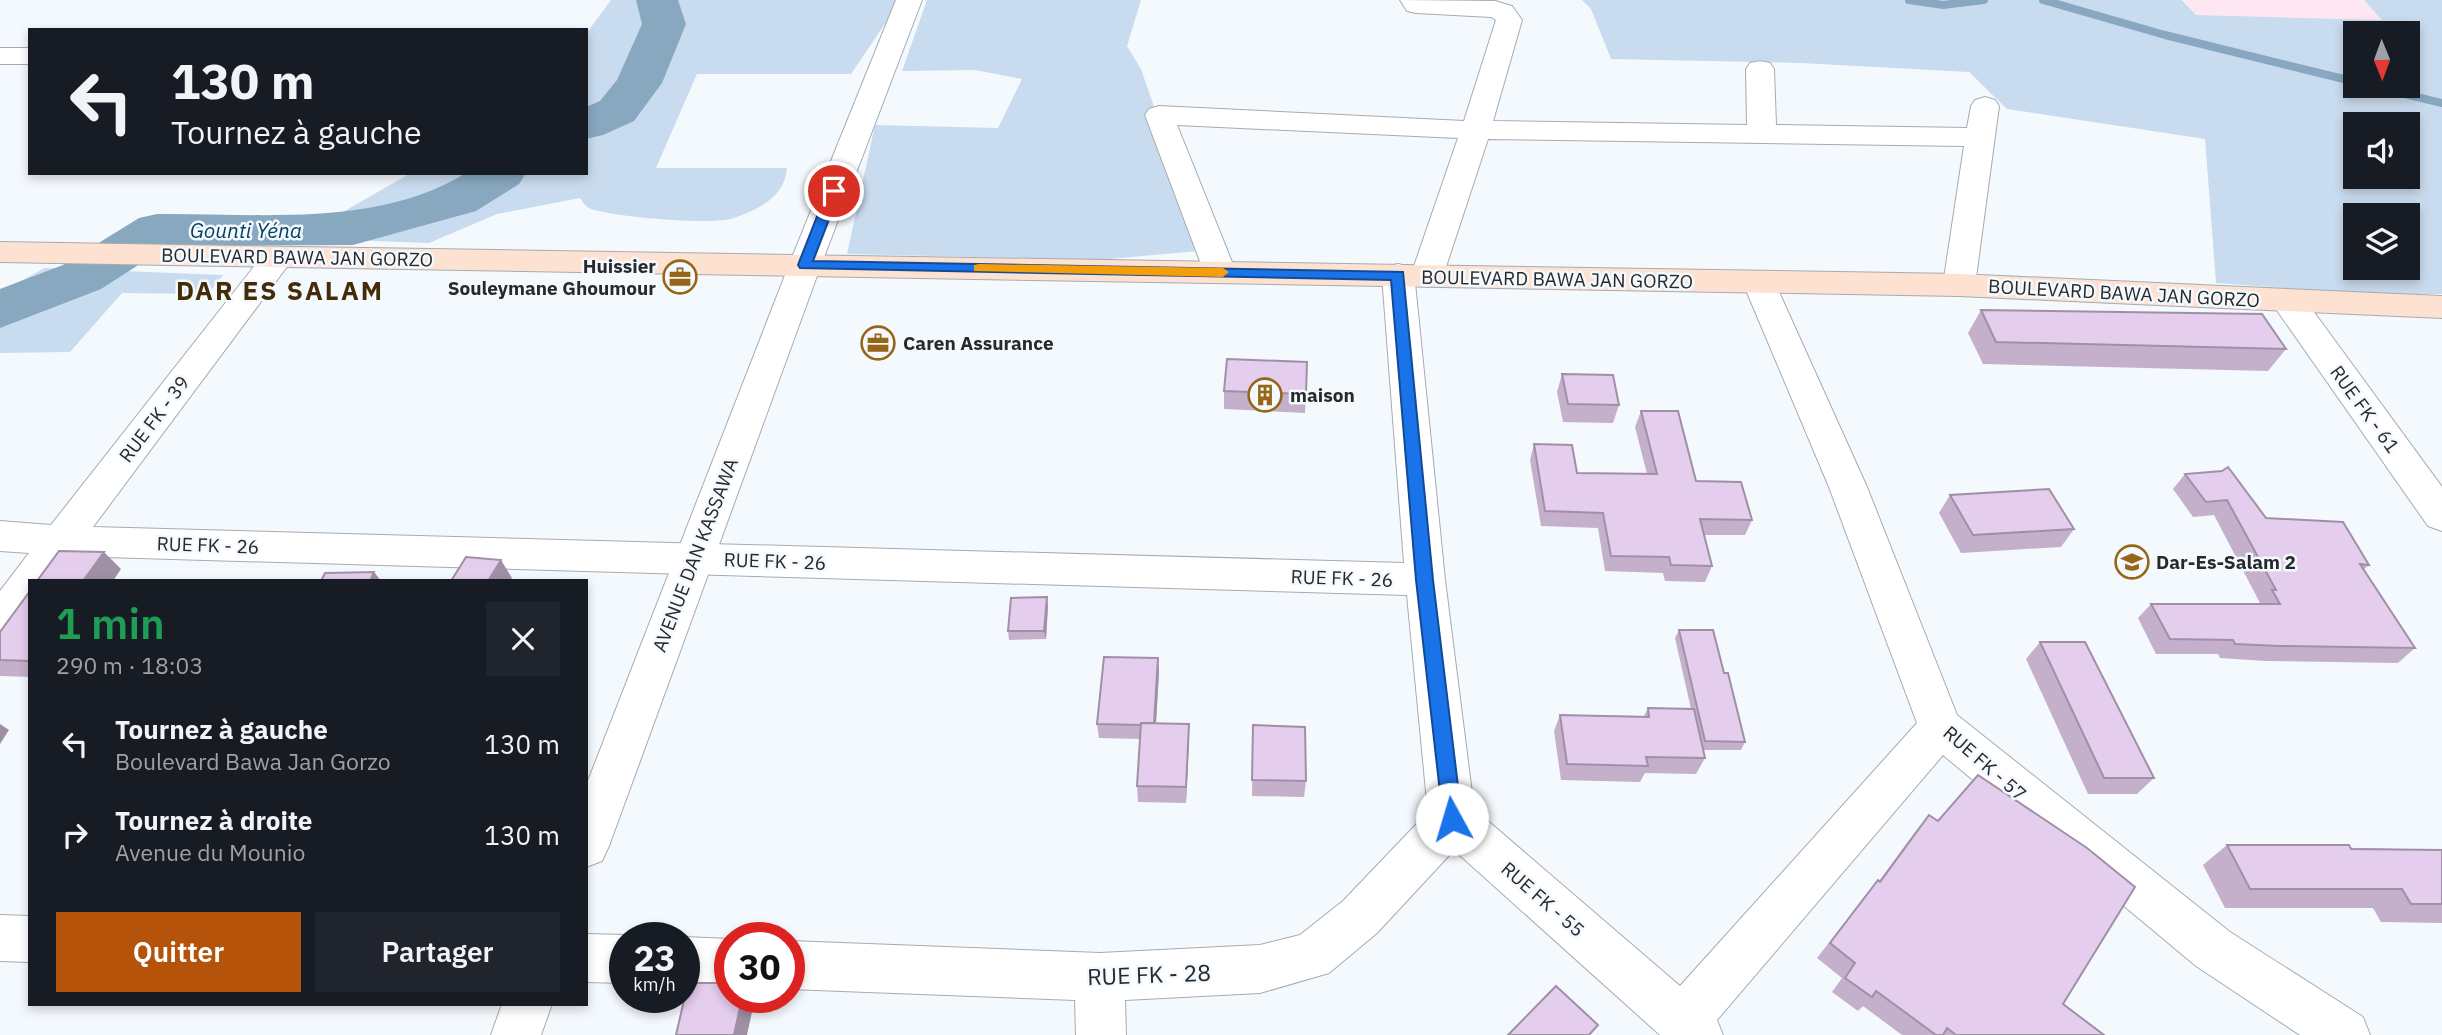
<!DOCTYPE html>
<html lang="fr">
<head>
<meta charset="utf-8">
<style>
  :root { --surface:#171b24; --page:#20242c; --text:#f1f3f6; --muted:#9ea1a6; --accent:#b45309 }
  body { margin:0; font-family:"IBM Plex Sans",sans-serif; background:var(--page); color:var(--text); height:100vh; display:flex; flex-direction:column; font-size:26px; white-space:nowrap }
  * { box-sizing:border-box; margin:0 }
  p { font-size:23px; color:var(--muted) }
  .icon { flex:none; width:38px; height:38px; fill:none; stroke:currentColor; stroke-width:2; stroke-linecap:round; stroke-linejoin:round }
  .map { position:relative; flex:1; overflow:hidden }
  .sheet { position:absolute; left:28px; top:579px; width:560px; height:427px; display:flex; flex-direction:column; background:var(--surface); border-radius:0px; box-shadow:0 4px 10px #0003 }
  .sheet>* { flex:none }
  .top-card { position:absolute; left:28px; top:28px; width:560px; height:147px; border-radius:0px; box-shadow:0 4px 10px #0003; background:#171b24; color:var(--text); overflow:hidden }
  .needle { width:46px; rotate:179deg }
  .buttons { position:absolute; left:2343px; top:21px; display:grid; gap:14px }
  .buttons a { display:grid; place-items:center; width:77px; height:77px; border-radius:0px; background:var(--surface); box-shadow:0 4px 10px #0003; font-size:35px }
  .speed { position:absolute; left:609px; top:922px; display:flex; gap:14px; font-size:35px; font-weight:700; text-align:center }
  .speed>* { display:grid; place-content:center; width:91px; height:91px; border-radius:50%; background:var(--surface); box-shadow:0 4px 10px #0003; line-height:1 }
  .speed small { font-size:18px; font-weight:400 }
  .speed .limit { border:10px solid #d22; background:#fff; color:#111 }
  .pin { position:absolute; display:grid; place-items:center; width:60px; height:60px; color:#fff; margin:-30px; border:4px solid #fff; border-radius:50%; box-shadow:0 2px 7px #0007 }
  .me { position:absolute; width:77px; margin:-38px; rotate:354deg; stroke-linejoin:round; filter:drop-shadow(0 0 5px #0008) }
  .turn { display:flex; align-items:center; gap:24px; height:147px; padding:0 28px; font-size:32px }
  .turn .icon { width:91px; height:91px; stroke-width:2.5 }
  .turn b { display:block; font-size:49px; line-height:60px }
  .round { display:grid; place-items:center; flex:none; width:74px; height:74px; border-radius:0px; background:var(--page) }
  .summary { display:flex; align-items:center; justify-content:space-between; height:119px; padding:0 28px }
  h1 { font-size:42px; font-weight:600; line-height:52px; color:#1e9e55 }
  .button { display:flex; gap:14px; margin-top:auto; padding:14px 28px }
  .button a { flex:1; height:80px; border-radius:0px; background:var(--accent); color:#fff; font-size:28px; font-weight:600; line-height:80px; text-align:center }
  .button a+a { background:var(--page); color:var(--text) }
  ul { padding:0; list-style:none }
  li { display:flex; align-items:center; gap:21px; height:91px; padding:0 28px }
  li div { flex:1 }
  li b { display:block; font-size:26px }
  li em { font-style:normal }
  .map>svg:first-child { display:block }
  .education { fill:#ffe7f2 }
  .green { fill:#c9dbee; fill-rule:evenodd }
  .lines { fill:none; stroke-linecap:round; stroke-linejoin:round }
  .stream { stroke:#88a8c0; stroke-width:8 }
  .river { fill:#88a8c0; fill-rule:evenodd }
  .minor-casing { stroke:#a7abb0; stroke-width:2 }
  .tertiary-casing { stroke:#a7abb0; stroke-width:2 }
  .secondary-casing { stroke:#a7abb0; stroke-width:2 }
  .minor { fill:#fff; fill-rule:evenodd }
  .tertiary { fill:#fff; fill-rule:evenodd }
  .secondary { fill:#fde2d2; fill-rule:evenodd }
  .wall { fill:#c5b0cc }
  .shaded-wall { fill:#a090a6 }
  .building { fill:#e5cded; stroke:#a090a6; stroke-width:2 }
  .route { fill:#1a73e8; stroke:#114b97; stroke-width:2 }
  .slow { fill:#f59e0b }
  .labels { text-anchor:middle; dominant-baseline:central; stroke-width:5; stroke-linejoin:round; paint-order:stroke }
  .street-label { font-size:19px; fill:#27292b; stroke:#f4f9fe }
  .poi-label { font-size:19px; font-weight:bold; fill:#27292b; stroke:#f4f9fe; text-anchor:start }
  .water-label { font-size:21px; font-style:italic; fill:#054262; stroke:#f4f9fe }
  .near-street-label { font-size:23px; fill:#27292b; stroke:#f4f9fe }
  .district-label { font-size:26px; font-weight:bold; letter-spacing:2px; fill:#442c08; stroke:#f4f9fe }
</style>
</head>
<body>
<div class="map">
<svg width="2442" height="1035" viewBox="0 0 2442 1035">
  <rect width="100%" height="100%" fill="#f4f9fe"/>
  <polygon class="education" points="2184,0 2364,0 2383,20 2196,15"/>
  <g class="green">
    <path d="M611,0H901L851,74H697L656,168H787C785,198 756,211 731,219C708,225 615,217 591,209C586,207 583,203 580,198L497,214L429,243L264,237L129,236L144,225L334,217L411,173H586V34Z"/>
    <polygon points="927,0 1141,0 1127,46 1141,69 1187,202 1198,251 1098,260 847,254 875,125 998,128 1022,79 975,70 902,71"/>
    <path d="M1582,0H2182L2196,15L2382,20L2364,0H2442V294H2368L2216,283L2205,139L2007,109L1969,72L1801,63L1611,59L1591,9ZM2356,33H2408V86H2356ZM2356,124H2408V177H2356ZM2356,215H2408V268H2356Z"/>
    <polygon points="45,268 223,275 208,294 122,293 70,352 0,353 0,292"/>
  </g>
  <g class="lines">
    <g class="stream">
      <polyline points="1909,0 1943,5 1984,0"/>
      <polyline points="2043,0 2165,35 2356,82"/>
      <polyline points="2372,86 2442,103"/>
    </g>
    <g class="river">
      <polygon points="636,0 678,0 686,24 662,83 634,121 603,135 586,139 586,107 600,101 617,80 642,24"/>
      <path d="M466,173H526L519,184L476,211L353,245L168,246L101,289L0,328V289L63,265L139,218L157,214C258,213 377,228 466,173Z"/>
    </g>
    <defs>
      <g id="minor">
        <path d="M1400,0L1495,1L1512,6L1522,20L1493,121L1747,125L1746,69L1750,63L1760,61L1770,63L1774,69L1776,125L1967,128L1971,106L1975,100L1985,97L1995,100L1999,106L1975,285L1971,293L1959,296L1947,293L1943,285L1964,146L1488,139L1443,276L1439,284L1427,287L1415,283L1445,580L1474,809L1680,986L1917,723L1829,487L1743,283L1747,275L1759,272L1771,275L1775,283L1867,487L1957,715L2230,932L2363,1017L2370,1035H2300L2196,966L1943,755L1717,1020L1723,1035H1660L1454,850L1377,933L1329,973L1260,993L1125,1000L1126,1035H1076L1075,1000L789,989V941L1100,953L1260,945L1300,935L1343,901L1428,812L1407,595L71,556L53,581H30C30,609 31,627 0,638V591L29,553L0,551V521L51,525L267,250L278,247L289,250L294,257L289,264L93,527L1404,563L1382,275L1386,267L1398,264L1410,267L1412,272L1458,138L1177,125L1236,272L1232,280L1220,283L1208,280L1204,272L1145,115L1149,109L1159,106L1464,121L1496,20L1491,17L1416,13L1407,11Z"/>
        <rect x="0" y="48" width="30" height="16"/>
        <polygon points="2288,290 2300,293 2442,487 2442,531 2428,526 2276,309 2271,301 2276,293"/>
        <polygon points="0,915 30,916 30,962 0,961"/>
        <polygon points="586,934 625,935 632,938 625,938 625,983 586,982"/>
        <polygon points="684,937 730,939 730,987 684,985 684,938 682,938"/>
      </g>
      <g id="tertiary">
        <polygon points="896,0 922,0 821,265 609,846 602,861 586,867 586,786 789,265"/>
        <polygon points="502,1004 552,1004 541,1035 491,1035"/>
      </g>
      <polygon id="secondary" points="0,242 1959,274 2442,296 2442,318 1959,296 0,262"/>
    </defs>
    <use href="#minor" class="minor-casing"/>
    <use href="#tertiary" class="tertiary-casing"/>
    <use href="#secondary" class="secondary-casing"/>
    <use href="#minor" class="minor"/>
    <use href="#tertiary" class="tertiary"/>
    <use href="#secondary" class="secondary"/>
  </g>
  <g class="wall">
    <polygon points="1981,310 2286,349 2268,371 1983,364 1968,333"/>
    <polygon points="1562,374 1619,405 1613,423 1563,422 1557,392"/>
    <polygon points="1224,391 1306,394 1305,413 1224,409"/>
    <polygon points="1641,411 1696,481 1752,520 1745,535 1704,535 1712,566 1705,582 1665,581 1663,573 1605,571 1598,528 1541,526 1530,460 1534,444 1577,473 1647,474 1635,427"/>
    <polygon points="2185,474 2266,518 2369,565 2363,570 2415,648 2398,663 2265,661 2220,658 2218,654 2156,654 2138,618 2151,604 2258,604 2260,603 2214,515 2193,517 2173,489"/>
    <polygon points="1950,495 2074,529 2061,547 1961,553 1939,513"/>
    <polygon points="30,591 30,677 0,676 0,632"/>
    <polygon points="1048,606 1046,639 1009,640 1008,631"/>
    <polygon points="1679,630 1724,673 1745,742 1741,750 1703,750 1705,758 1696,774 1645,773 1640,782 1561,780 1554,731 1560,715 1644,716 1648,708 1691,709 1675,638"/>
    <polygon points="2040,642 2154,778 2137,794 2088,794 2026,659"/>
    <polygon points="1158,658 1159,672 1156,723 1189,740 1186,803 1138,802 1137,786 1140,739 1099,738 1097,724"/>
    <polygon points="1253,725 1306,781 1304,797 1252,796"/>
    <polygon points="1929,815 2063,1004 2104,1035 1902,1035 1863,1006 1858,1011 1832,992 1842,978 1817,958 1865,896 1879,881 1915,832"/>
    <polygon points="2227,845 2442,850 2442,923 2381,922 2373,908 2225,908 2203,865"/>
  </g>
  <g class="shaded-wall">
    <polygon points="104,552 121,569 113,581 83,581"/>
    <polygon points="501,560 512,578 510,581 488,581"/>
    <polygon points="374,572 381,581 370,581"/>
    <polygon points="1047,597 1048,606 1046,639 1044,631"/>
    <polygon points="1158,658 1159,672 1155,739 1154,726"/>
    <polygon points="0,724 9,730 0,744"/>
    <polygon points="1189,724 1189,740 1186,803 1186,787"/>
    <polygon points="742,998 755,998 747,1035 734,1035"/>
  </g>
  <g class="building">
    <polygon points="1981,310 2262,314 2286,349 1996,342"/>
    <polygon points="1227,359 1307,362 1306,394 1224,391"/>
    <polygon points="1562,374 1613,375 1619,405 1568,404"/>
    <polygon points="1641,411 1678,411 1696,481 1741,482 1752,520 1700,519 1712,566 1671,565 1669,557 1611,556 1603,513 1545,511 1534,444 1572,445 1577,473 1657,474"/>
    <polygon points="2228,467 2266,518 2343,522 2369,565 2360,564 2415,648 2280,646 2235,644 2233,640 2170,639 2151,604 2280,604 2272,590 2276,590 2227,500 2206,502 2185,474 2222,471"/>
    <polygon points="2049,489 2074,529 1973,535 1950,495"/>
    <polygon points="59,551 104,552 83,581 37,581"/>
    <polygon points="466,557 501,560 488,581 451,581"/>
    <polygon points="374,572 370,581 321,581 325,573"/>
    <polygon points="30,591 30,661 0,660 0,632"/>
    <polygon points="1047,597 1044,631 1008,631 1011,598"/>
    <polygon points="1679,630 1713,630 1724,673 1728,673 1745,742 1705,741"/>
    <polygon points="2040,642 2085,642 2154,778 2104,778"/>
    <polygon points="1104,657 1158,658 1154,723 1141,723 1141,725 1097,724"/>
    <polygon points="1648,708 1694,709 1705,758 1646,757 1648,766 1567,764 1560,715 1649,717"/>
    <polygon points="1141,723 1189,724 1186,787 1137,786"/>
    <polygon points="1253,725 1305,727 1306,781 1252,780"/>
    <polygon points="1978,775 2087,848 2135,887 2063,1004 2104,1035 1956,1035 1947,1028 1943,1035 1936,1035 1876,991 1872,997 1845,978 1855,963 1830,943 1878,880 1880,882 1929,815 1938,821"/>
    <polygon points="2227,845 2349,845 2351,849 2442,850 2442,904 2411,904 2402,889 2250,889"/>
    <polygon points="688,983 730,983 730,998 742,998 734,1035 676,1035"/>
    <polygon points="1556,986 1598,1025 1589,1035 1508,1035"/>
  </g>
  <polygon class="route" points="834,187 840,191 813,261 1403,272 1433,580 1462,819 1459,825 1452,828 1445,825 1443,819 1416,580 1391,280 800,268 798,265 827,191"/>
  <polygon class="slow" points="979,264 1223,268 1229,272 1223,277 974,271 974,265"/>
  <defs>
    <symbol id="office-ring" viewBox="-11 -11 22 22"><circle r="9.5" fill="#f4f9fe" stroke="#966517" stroke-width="1.5"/><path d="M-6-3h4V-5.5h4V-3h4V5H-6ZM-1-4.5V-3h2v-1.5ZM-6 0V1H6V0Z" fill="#966517"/></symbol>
    <symbol id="building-ring" viewBox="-11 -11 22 22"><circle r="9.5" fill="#f4f9fe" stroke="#966517" stroke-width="1.5"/><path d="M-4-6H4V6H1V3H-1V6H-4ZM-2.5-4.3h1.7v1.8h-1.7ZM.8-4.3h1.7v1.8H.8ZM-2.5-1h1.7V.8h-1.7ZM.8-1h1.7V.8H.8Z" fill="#966517"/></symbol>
    <symbol id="school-ring" viewBox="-11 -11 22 22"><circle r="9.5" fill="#f4f9fe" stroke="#966517" stroke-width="1.5"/><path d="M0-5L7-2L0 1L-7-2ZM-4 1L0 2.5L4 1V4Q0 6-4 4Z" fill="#966517"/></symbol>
  </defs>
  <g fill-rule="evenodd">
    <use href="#office-ring" x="661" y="258" width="38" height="38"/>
    <use href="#office-ring" x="859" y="324" width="38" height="38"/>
    <use href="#building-ring" x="1246" y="376" width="38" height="38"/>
    <use href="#school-ring" x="2113" y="543" width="38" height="38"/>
  </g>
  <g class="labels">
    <g class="street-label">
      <text transform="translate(297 257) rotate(1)">BOULEVARD BAWA JAN GORZO</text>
      <text transform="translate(1557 279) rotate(1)">BOULEVARD BAWA JAN GORZO</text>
      <text transform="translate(2124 293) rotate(3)">BOULEVARD BAWA JAN GORZO</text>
      <text transform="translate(2365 409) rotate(54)">RUE FK - 61</text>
      <text transform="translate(154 419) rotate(-53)">RUE FK - 39</text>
      <text transform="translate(208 545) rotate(2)">RUE FK - 26</text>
      <text transform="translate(695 555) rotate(-69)">AVENUE DAN KASSAWA</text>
      <text transform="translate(775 561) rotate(2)">RUE FK - 26</text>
      <text transform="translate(1342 578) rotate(2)">RUE FK - 26</text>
      <text transform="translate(1985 763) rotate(41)">RUE FK - 57</text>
      <text transform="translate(1543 899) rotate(41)">RUE FK - 55</text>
    </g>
    <g class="poi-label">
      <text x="656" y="266" text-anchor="end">Huissier<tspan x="656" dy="22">Souleymane Ghoumour</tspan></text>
      <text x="903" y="343">Caren Assurance</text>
      <text x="1290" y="395">maison</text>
      <text x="2156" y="562">Dar-Es-Salam 2</text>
    </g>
    <g class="water-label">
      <text x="246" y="230">Gounti Yéna</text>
    </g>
    <g class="near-street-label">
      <text transform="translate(1149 974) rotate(-2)">RUE FK - 28</text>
    </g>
    <g class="district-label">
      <text x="280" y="290">DAR ES SALAM</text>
    </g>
  </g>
</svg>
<div class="buttons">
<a><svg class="needle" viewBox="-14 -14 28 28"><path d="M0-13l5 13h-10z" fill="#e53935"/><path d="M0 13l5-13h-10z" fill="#9ea1a6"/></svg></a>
<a><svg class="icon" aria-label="sound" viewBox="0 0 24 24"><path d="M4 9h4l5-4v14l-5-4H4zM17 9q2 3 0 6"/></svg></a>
<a><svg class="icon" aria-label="layers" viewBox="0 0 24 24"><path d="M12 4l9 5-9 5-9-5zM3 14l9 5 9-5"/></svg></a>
</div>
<div class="speed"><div>23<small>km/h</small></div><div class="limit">30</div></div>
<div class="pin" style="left:834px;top:191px;background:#d93025"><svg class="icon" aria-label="arrive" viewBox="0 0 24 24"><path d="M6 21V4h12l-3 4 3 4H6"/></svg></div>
<svg class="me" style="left:1452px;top:819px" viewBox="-20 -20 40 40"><circle r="19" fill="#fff"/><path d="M0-13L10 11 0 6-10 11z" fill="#1a73e8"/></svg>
<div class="top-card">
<div class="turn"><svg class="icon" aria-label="left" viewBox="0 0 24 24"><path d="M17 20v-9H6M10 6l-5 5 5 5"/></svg><div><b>130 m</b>Tournez à gauche</div></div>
</div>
<section class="sheet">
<div class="summary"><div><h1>1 min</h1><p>290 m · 18:03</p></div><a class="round"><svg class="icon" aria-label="close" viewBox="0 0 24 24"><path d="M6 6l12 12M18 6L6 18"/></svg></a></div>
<ul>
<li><svg class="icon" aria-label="left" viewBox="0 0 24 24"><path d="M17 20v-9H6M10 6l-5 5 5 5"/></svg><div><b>Tournez à gauche</b><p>Boulevard Bawa Jan Gorzo</p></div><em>130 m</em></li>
<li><svg class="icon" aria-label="right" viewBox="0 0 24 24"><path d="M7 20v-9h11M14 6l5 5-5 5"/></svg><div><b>Tournez à droite</b><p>Avenue du Mounio</p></div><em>130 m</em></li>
</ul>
<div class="button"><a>Quitter</a><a>Partager</a></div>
</section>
</div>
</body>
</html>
